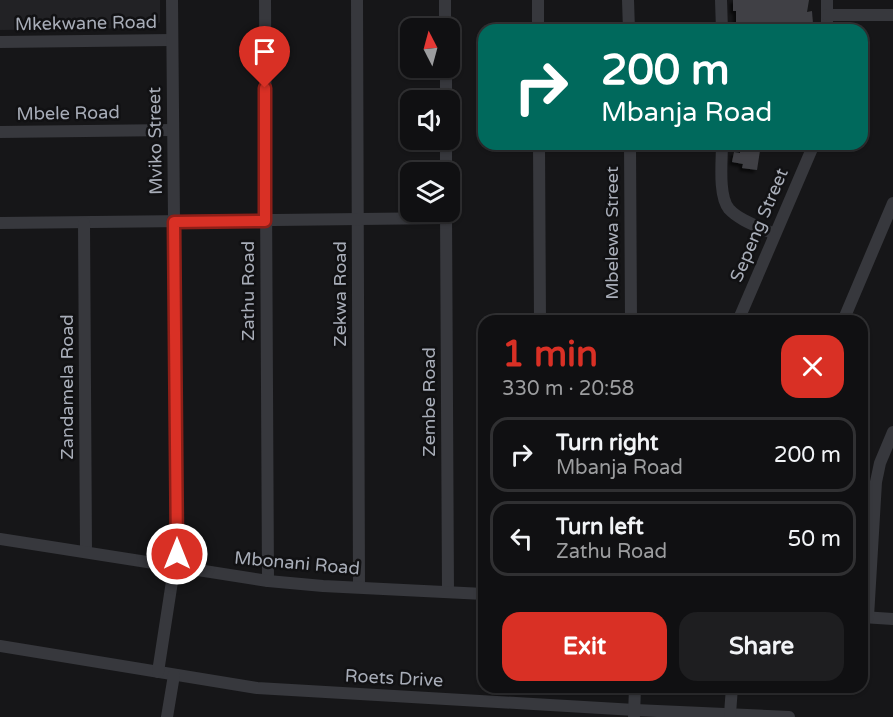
<!DOCTYPE html>
<html lang="en">
<head>
<meta charset="utf-8">
<style>
  :root { --surface:#101012; --page:#1e1e20; --text:#f1f3f6; --muted:#9c9d9f; --line:#303032; --accent:#d93025 }
  body { margin:0; font-family:"Varela Round",sans-serif; background:var(--page); color:var(--text); height:100vh; display:flex; flex-direction:column; font-size:22px; white-space:nowrap }
  * { box-sizing:border-box; margin:0 }
  p { font-size:20px; color:var(--muted) }
  .icon { flex:none; width:33px; height:33px; fill:none; stroke:currentColor; stroke-width:2; stroke-linecap:round; stroke-linejoin:round }
  .map { position:relative; flex:1; overflow:hidden }
  .drawer { position:absolute; left:478px; top:315px; width:390px; height:378px; display:flex; flex-direction:column; background:var(--surface); border-radius:18px; box-shadow:0 2px 4px #0004,0 0 0 2px var(--line) }
  .drawer>* { flex:none }
  .guide { position:absolute; left:478px; top:24px; width:390px; height:126px; border-radius:18px; box-shadow:0 2px 4px #0004,0 0 0 2px var(--line); background:#00695c; color:#fff; overflow:hidden }
  .needle { width:39px; rotate:354deg }
  .buttons { position:absolute; left:400px; top:18px; display:grid; gap:12px }
  .buttons a { display:grid; place-items:center; width:60px; height:60px; border-radius:12px; background:var(--surface); box-shadow:0 2px 4px #0004,0 0 0 2px var(--line); font-size:30px }
  .pin { position:absolute; display:grid; place-items:center; width:51px; height:51px; color:#fff; margin:-62px -26px; border-radius:50% 50% 50% 0; rotate:-45deg; box-shadow:0 0 6px #0007 }
  .pin .icon { rotate:45deg }
  .me { position:absolute; width:66px; margin:-33px; rotate:0deg; stroke-linejoin:round; filter:drop-shadow(0 0 4px #0008) }
  .turn { display:flex; align-items:center; gap:21px; height:126px; padding:0 24px; font-size:27px }
  .turn .icon { width:78px; height:78px; stroke-width:2.5 }
  .turn b { display:block; font-size:42px; line-height:51px }
  .round { display:grid; place-items:center; flex:none; width:63px; height:63px; border-radius:18px; background:var(--page) }
  .head { display:flex; align-items:center; justify-content:space-between; height:102px; padding:0 24px }
  h1 { font-size:36px; font-weight:700; line-height:45px; color:var(--accent) }
  .button { display:flex; gap:12px; margin-top:auto; padding:12px 24px }
  .button a { flex:1; height:69px; border-radius:18px; background:var(--accent); color:#fff; font-size:24px; font-weight:700; line-height:69px; text-align:center }
  .button a+a { background:var(--page); color:var(--text) }
  ul { padding:0; list-style:none }
  li { display:flex; align-items:center; gap:18px; height:75px; margin:0 12px 9px; padding:0 12px; border:3px solid var(--line); border-radius:18px }
  li div { flex:1 }
  li b { display:block; font-size:22px }
  li em { font-style:normal }
  .map>svg:first-child { display:block }
  .built { fill:#222225 }
  .building { fill:#404145; filter:url(#shadow) }
  .lines { fill:none; stroke-linecap:round; stroke-linejoin:round }
  .minor { stroke:#37383d; stroke-width:12 }
  .route-casing { stroke:#8d1f18; stroke-width:15 }
  .route { stroke:#d93025; stroke-width:10 }
  .labels { text-anchor:middle; dominant-baseline:central; stroke-width:5; stroke-linejoin:round; paint-order:stroke }
  .street-label { font-size:18px; fill:#a8adb8; stroke:#111113 }
</style>
</head>
<body>
<div class="map">
<svg width="893" height="717" viewBox="0 0 893 717">
  <defs>
    <filter id="shadow"><feDropShadow dx="-3" dy="3" stdDeviation="1.5" flood-color="#0009"/></filter>
  </defs>
  <rect width="100%" height="100%" fill="#161618"/>
  <polygon class="built" points="0,0 160,0 160,22 153,28 0,30"/>
  <g class="building">
    <polygon points="733,0 809,0 807,12 812,11 813,24 770,28 770,30 736,30 736,11 733,11"/>
    <polygon points="740,144 761,144 757,170 742,168 743,164 732,162 734,152 740,153"/>
  </g>
  <g class="lines">
    <g class="minor">
      <polyline points="265,0 268,581"/>
      <polyline points="357,0 359,587"/>
      <polyline points="445,0 445,28"/>
      <polyline points="538,0 538,30"/>
      <polyline points="628,0 629,30"/>
      <polyline points="721,0 722,30"/>
      <polyline points="827,0 827,30"/>
      <polyline points="827,15 893,15"/>
      <polyline points="0,42 172,40"/>
      <polyline points="446,68 446,100"/>
      <polyline points="0,132 173,130"/>
      <polyline points="446,140 446,172"/>
      <polyline points="539,144 540,321"/>
      <polyline points="630,144 631,321"/>
      <path d="M722,144C722,160 718,196 729,209C740,221 760,227 774,234"/>
      <polyline points="446,213 448,592"/>
      <polyline points="0,223 446,218"/>
      <polyline points="84,223 86,551"/>
      <polyline points="738,321 814,144"/>
      <polyline points="843,321 893,203"/>
      <polyline points="0,539 268,581 323,586 484,594"/>
      <polyline points="862,617 893,619"/>
      <polyline points="868,617 876,482 880,463 893,432"/>
      <polyline points="0,646 257,688 635,710 789,717"/>
      <polyline points="158,672 177,549 172,0"/>
      <polyline points="730,714 732,687"/>
      <polyline points="634,716 635,687"/>
      <polyline points="167,717 174,675"/>
    </g>
  </g>
  <g class="lines">
    <defs>
      <polyline id="route" points="177,554 174,222 265,221 265,88"/>
    </defs>
    <use href="#route" class="route-casing"/>
    <use href="#route" class="route"/>
  </g>
  <g class="labels">
    <g class="street-label">
      <text transform="translate(86 23) rotate(-1)">Mkekwane Road</text>
      <text transform="translate(68 113) rotate(-1)">Mbele Road</text>
      <text transform="translate(155 141) rotate(-91)">Mviko Street</text>
      <text transform="translate(759 225) rotate(-67)">Sepeng Street</text>
      <text transform="translate(612 233) rotate(-90)">Mbelewa Street</text>
      <text transform="translate(248 291) rotate(-90)">Zathu Road</text>
      <text transform="translate(340 294) rotate(-90)">Zekwa Road</text>
      <text transform="translate(67 387) rotate(-90)">Zandamela Road</text>
      <text transform="translate(429 402) rotate(-90)">Zembe Road</text>
      <text transform="translate(297 563) rotate(5)">Mbonani Road</text>
      <text transform="translate(394 678) rotate(3)">Roets Drive</text>
    </g>
  </g>
</svg>
<div class="buttons">
<a><svg class="needle" viewBox="-14 -14 28 28"><path d="M0-13l5 13h-10z" fill="#e53935"/><path d="M0 13l5-13h-10z" fill="#9c9d9f"/></svg></a>
<a><svg class="icon" aria-label="sound" viewBox="0 0 24 24"><path d="M4 9h4l5-4v14l-5-4H4zM17 9q2 3 0 6"/></svg></a>
<a><svg class="icon" aria-label="layers" viewBox="0 0 24 24"><path d="M12 4l9 5-9 5-9-5zM3 14l9 5 9-5"/></svg></a>
</div>
<div class="pin" style="left:265px;top:88px;background:#d93025"><svg class="icon" aria-label="arrive" viewBox="0 0 24 24"><path d="M6 21V4h12l-3 4 3 4H6"/></svg></div>
<svg class="me" style="left:177px;top:554px" viewBox="-20 -20 40 40"><circle r="17" fill="#d93025" stroke="#fff" stroke-width="3"/><path d="M0-11L8 9 0 5-8 9z" fill="#fff"/></svg>
<div class="guide">
<div class="turn"><svg class="icon" aria-label="right" viewBox="0 0 24 24"><path d="M7 20v-9h11M14 6l5 5-5 5"/></svg><div><b>200 m</b>Mbanja Road</div></div>
</div>
<section class="drawer">
<div class="head"><div><h1>1 min</h1><p>330 m · 20:58</p></div><a class="round" style="background:#d93025;color:#fff"><svg class="icon" aria-label="close" viewBox="0 0 24 24"><path d="M6 6l12 12M18 6L6 18"/></svg></a></div>
<ul>
<li><svg class="icon" aria-label="right" viewBox="0 0 24 24"><path d="M7 20v-9h11M14 6l5 5-5 5"/></svg><div><b>Turn right</b><p>Mbanja Road</p></div><em>200 m</em></li>
<li><svg class="icon" aria-label="left" viewBox="0 0 24 24"><path d="M17 20v-9H6M10 6l-5 5 5 5"/></svg><div><b>Turn left</b><p>Zathu Road</p></div><em>50 m</em></li>
</ul>
<div class="button"><a>Exit</a><a>Share</a></div>
</section>
</div>
</body>
</html>
